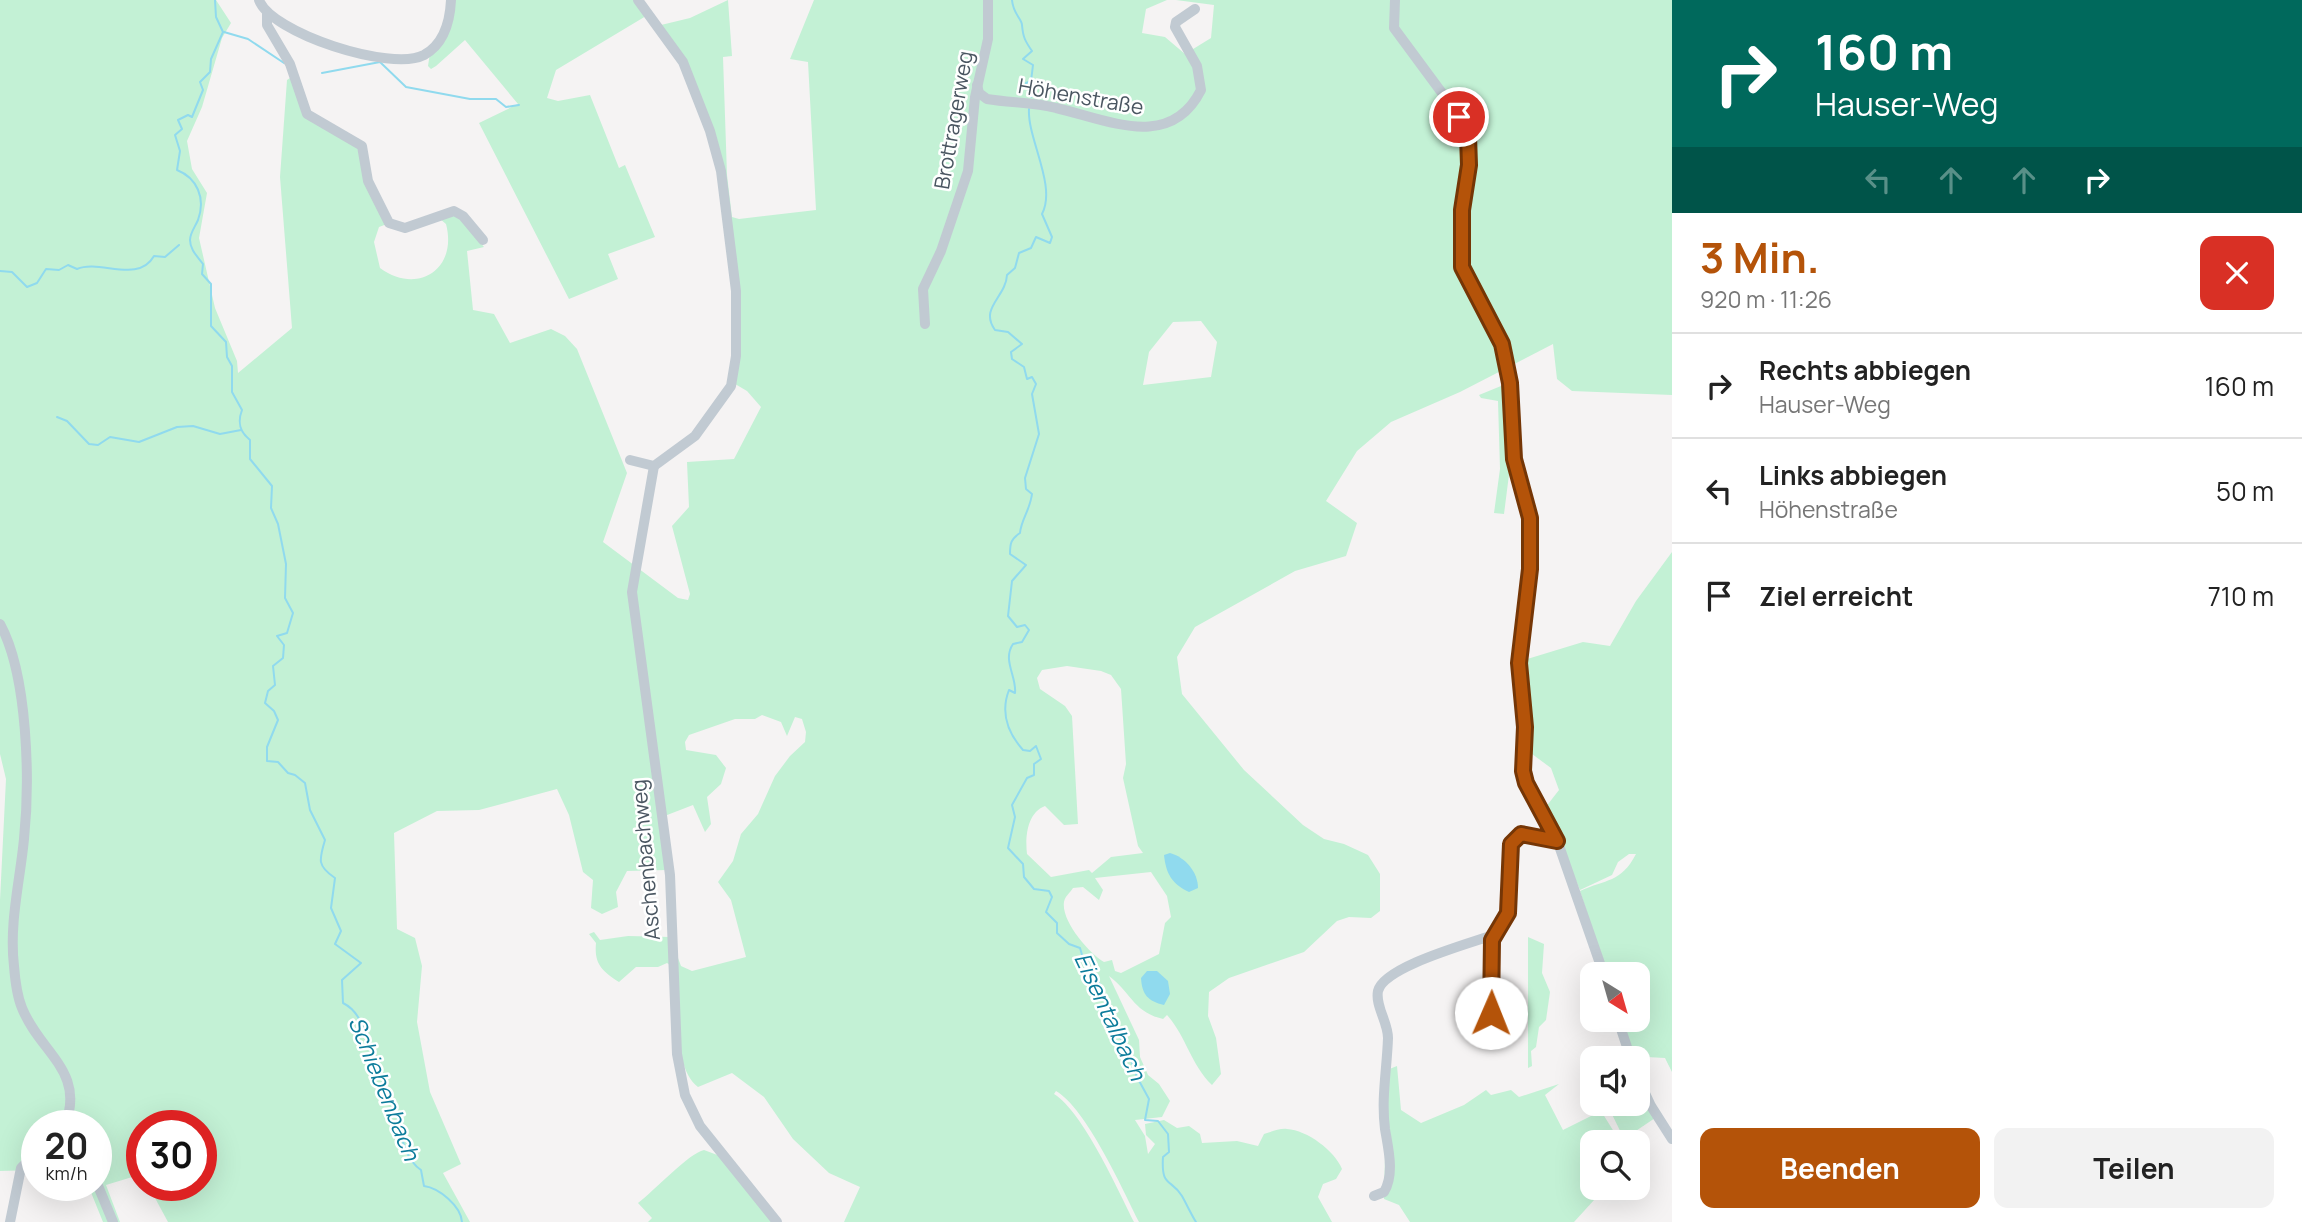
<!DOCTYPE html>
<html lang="de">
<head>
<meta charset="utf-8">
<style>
  :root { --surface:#fff; --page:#f2f2f2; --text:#222; --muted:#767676; --line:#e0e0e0; --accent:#b45309 }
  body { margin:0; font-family:Manrope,sans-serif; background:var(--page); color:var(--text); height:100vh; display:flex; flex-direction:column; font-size:26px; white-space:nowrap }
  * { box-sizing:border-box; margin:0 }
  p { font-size:23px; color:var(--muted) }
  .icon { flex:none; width:38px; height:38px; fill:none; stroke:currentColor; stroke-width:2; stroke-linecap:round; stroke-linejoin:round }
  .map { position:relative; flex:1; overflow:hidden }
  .drawer { display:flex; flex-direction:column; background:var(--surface); width:630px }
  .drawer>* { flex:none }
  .guide { background:#00695c; color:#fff; overflow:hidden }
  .needle { width:46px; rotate:143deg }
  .fabs { position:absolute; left:1580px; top:962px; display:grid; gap:14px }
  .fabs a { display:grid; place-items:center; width:70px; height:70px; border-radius:14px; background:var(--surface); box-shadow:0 7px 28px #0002; font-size:35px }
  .speed { position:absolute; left:21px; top:1110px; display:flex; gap:14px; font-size:35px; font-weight:700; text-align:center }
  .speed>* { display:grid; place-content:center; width:91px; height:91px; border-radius:50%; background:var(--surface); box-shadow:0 7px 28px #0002; line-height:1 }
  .speed small { font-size:18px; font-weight:400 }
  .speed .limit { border:10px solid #d22; background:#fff; color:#111 }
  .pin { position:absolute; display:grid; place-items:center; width:60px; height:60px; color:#fff; margin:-30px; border:4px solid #fff; border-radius:50%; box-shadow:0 2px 7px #0007 }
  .me { position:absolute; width:77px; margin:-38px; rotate:1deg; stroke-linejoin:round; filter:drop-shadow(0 0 5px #0008) }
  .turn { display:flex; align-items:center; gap:24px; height:147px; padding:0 28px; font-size:32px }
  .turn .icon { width:91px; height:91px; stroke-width:2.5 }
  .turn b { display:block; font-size:49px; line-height:60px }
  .lanes { display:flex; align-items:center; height:66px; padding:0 28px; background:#0003; justify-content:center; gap:35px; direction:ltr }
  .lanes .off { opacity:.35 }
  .round { display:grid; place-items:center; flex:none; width:74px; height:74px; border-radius:14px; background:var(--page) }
  .summary { display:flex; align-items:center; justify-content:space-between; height:119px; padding:0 28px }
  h1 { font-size:42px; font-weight:700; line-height:52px; color:var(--accent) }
  .cta { display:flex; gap:14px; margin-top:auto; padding:14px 28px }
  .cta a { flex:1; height:80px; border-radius:14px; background:var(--accent); color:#fff; font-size:28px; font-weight:700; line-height:80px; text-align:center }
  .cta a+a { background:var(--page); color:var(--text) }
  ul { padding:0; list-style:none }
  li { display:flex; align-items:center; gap:21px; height:105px; padding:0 28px; border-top:2px solid var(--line) }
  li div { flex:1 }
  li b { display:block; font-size:26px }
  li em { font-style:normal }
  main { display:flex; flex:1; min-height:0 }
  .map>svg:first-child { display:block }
  .green { fill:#c3f1d5; fill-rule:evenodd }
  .water { fill:#90daee }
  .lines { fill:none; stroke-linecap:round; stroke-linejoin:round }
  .stream { stroke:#90daee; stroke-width:2 }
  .minor { stroke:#c1cad2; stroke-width:10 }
  .route-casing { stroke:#753606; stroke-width:18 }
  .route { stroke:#b45309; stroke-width:12 }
  .labels { text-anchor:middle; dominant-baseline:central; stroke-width:5; stroke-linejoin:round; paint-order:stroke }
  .street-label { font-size:21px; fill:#4a5661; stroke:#fff }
  .water-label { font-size:23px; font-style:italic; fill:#0c7c9b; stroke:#fff }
</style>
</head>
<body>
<main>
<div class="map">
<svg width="1672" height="1222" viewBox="0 0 1672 1222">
  <rect width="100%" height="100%" fill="#f5f3f3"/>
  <g class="green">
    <path d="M0,0H216L231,23L222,38L202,107L187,141L192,169L207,193L199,238L215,308L237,361L238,373L292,328L280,177L287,80L293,76L302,106L362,148L387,224L379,227L374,242L380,268C417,295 458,270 446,224L439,218L456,214L484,247L467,251L473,310L494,314L510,343L551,329L565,336L577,349L627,473L603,542L678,598L688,600L690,594L672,526L689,507L687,462L734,459L761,407L747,391L730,381L734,310L718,166L694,90L661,25L690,18L728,0L732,56L723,57L727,175L732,217L739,219L816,210L808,62L790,59L814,0H1167L1146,9L1142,33L1165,37L1185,54L1211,38L1214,5L1176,0H1672V395L1572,391L1557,379L1553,344L1460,392L1391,422L1357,451L1326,501L1357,523L1346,556L1295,571L1195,627L1177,657L1182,694L1244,770L1303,825L1324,839L1344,844L1368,855L1380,874V911L1371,918L1349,917L1337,921L1304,952L1229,978L1209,992L1208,1016L1216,1038L1221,1074L1212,1085C1191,1065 1186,1036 1167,1015L1163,1019C1133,1012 1131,992 1109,976L1139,1040L1140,1057L1148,1075L1159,1084L1170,1101L1162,1117L1135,1120L1145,1136L1148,1154L1155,1144L1146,1135L1145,1124L1164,1120L1177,1128L1189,1126L1200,1134L1202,1143L1237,1141L1258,1146L1264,1134C1271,1132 1280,1128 1287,1129C1307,1130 1335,1151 1342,1169L1336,1179L1323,1184L1318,1197L1332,1222H1139C1123,1190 1086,1108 1056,1091L1054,1094C1083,1112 1118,1190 1134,1222H844L860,1187L829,1173L793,1139L764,1097L732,1073L698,1087C672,1068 678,999 676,969L667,963L658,967H636L619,982C602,971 594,964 596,943L589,934L594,932L600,940L628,936L670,937L681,966L692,971L746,957L731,900L718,882L733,861L741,834L758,814L775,776L790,756L805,742L806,732L802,719L795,717L787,736L781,722L762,715L755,719H735L689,735L685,742L686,750L716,755L726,768L721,784L707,797L711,824L705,832L693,805L662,817L667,870L627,871L616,892L618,907L602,914L591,908L593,880L583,872L569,815L557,789L479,810L437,811L394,833L397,929L415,938L422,966L417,1022L430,1092L461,1164L443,1173L470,1222H168L148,1185H201V1125H142V1174L106,1185L120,1222H103L88,1185H96V1125H37V1170L0,1171V900L6,779L0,754ZM1201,321L1217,342L1211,377L1143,385L1149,352L1173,322ZM1067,666L1101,671L1111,675L1121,689L1126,764L1123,778L1138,846L1143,853L1111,857L1092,873L1089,870L1051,877L1027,854C1025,837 1027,813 1045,806L1064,825L1078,824L1072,716L1065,706L1040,689L1037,678L1042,670ZM1151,872L1167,896L1171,917L1165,923L1159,954L1121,973L1115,971L1112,960L1104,962C1089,953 1061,921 1064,902C1065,896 1070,893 1073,888L1083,887L1099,900L1103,890L1095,878Z"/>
    <polygon points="453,0 635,0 646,16 556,70 547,98 558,101 590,95 619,168 625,165 655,237 608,254 618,279 569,299 479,123 518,104 465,40 436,66 431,69 428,66 430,53 435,48"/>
    <polygon points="1501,386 1506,387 1511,459 1504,514 1494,513 1500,469 1498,401 1481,398 1479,395"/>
    <path d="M1672,552V1072L1665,1058L1647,1057L1642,1053L1634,1056L1622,1020H1638V975H1607L1580,891C1606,879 1621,883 1636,854H1629L1618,862L1612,875L1580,890L1545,808L1559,790L1551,768L1528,751L1524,660L1583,642L1610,646L1636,601Z"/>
    <polygon points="1528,937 1544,944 1542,973 1550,992 1546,1020 1539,1027 1536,1047 1531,1051 1532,1066 1528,1068"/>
    <polygon points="1397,1066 1401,1110 1421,1123 1464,1105 1486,1090 1491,1095 1511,1090 1519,1097 1559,1084 1545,1095 1563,1130 1601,1111 1621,1143 1592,1143 1592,1188 1605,1188 1574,1222 1410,1222 1399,1205 1384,1199 1387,1070"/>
    <polygon points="1638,1085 1655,1118 1624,1139 1607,1104 1638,1104"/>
    <path d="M704,1150L720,1156L773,1222H648L652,1218L638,1203C654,1191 689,1153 704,1150Z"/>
  </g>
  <g class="water">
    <path d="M1170,853C1185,857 1198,872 1198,888L1189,892C1172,884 1166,874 1164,855Z"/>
    <path d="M1147,971H1157L1168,981L1170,994L1164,1005C1148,1001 1142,995 1141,978Z"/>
  </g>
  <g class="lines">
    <g class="stream">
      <path d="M215,0L216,17L223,32L211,59L210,72L200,82L203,90L192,117L188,115L178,120L182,129L175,135L180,151L177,170C197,178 206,198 198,220C195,227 190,233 190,240C190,250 198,257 203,264L202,274L211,284V326L226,342L227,357L232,366V392L242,410C237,423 240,432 250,440V459L272,486L271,508L278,524L286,564L285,598L293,613L287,633L277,636L284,645L283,658L273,666L275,685L268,691L265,703L274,711L278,720L267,747V761L278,762L288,773L295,775L305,783L310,810L325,840C319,860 317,866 335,878L331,908L341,931L335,944L361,963L342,980L343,1003C365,1014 363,1039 376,1056L373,1064L383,1080L382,1086C406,1109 393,1150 421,1170L424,1186C439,1188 461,1206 462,1222"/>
      <path d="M1012,0C1013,14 1022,19 1022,25C1023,37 1025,41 1032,51L1023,59L1033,65L1031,81L1026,83L1031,97"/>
      <polyline points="224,32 248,39 284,63"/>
      <polyline points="322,73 380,62 406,87 470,99 496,99 506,107 519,105"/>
      <path d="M1029,109C1027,138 1057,186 1042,214L1052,237L1050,243L1036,237L1031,248L1019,253L1015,268L1007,275C1006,297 979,308 995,330L1008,332L1022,344L1011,352L1012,359L1024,367L1027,379L1032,377L1036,384L1032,394L1039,434L1025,478L1026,489L1032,494C1030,510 1021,520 1020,533C1011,539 1010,543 1010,554L1026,565L1012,581L1008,616L1017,627L1025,625L1029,630L1022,642L1013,644C1002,660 1017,677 1015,693L1009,690C1000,713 1008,733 1023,750L1030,751L1036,746L1041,759L1034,764V775L1027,778L1012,805L1015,817L1008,848L1023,864L1024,877L1034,889L1049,891L1052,897L1046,912L1057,923V933L1069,944L1080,948L1086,968L1103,988L1105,1005L1115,1017L1113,1030L1125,1043L1137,1077L1149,1099L1145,1120L1158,1121L1168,1134L1169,1152L1163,1157C1161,1188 1171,1178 1182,1196C1187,1205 1191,1214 1196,1222"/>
      <path d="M0,271L12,272L27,287L37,283L46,269L59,270L68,265L77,269C100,259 138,284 154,256L165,257L179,245"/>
      <polyline points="57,417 67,421 89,444 98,445 110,437 139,442 177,427 193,426 220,434 241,430"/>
    </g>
    <g class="minor">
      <path d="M259,0C271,33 391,72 424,55C444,44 450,21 451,0"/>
      <polyline points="1395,0 1394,28 1459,116 1468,136 1469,165 1460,249 1462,267 1502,344 1510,383 1514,459 1531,527 1530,569 1520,646 1525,728 1524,777 1556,837 1604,975"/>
      <polyline points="267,13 267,25 290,64 307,114 362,146 368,181 389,223 405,228 454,211 463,216 483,240"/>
      <path d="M977,85L979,93L987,99C1010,103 1034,102 1056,108C1106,119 1170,152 1201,90L1197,66L1175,27L1176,22L1195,9"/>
      <polyline points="925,324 923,289 941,251 968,171 975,97 988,39 988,0"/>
      <polyline points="630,460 654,466 695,436 731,386 736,356 736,291 721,171 710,131 683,62 638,0"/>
      <polyline points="654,466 632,592 670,875 677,1054 685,1095 700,1126 777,1222"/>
      <path d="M0,624C28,675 30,781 24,839C20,881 9,923 14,966C15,979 17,996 22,1008C40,1053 86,1071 65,1125"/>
      <polyline points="1618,1020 1631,1059"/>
      <path d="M1490,1037L1492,940L1508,913L1511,844C1523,824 1540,840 1557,841"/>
      <polyline points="1638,1078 1651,1106 1672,1139"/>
      <polyline points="96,1181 113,1222"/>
      <path d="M1374,1196L1384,1192C1395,1174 1388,1148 1385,1129C1381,1098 1387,1069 1388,1038C1388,1022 1375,1006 1378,991C1384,966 1472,943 1496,934"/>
      <polyline points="10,1222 21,1168 37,1152"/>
    </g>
  </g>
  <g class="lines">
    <defs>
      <polyline id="route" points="1459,117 1468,136 1469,165 1462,210 1462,267 1502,344 1510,383 1514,459 1530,518 1530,569 1519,663 1525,727 1523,771 1526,783 1557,841 1521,834 1511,844 1508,913 1492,940 1491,1013"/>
    </defs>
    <use href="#route" class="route-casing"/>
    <use href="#route" class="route"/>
  </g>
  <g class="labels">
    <g class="street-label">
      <text transform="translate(1081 96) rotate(10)">Höhenstraße</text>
      <text transform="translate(953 120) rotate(-80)">Brottragerweg</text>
      <text transform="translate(645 860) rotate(-95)">Aschenbachweg</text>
    </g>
    <g class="water-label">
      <text transform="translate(1111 1016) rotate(65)">Eisentalbach</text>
      <text transform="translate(385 1088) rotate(68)">Schiebenbach</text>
    </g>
  </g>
</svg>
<div class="fabs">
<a><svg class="needle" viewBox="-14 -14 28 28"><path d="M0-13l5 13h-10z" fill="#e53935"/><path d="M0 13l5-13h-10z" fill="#767676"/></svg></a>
<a><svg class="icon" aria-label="sound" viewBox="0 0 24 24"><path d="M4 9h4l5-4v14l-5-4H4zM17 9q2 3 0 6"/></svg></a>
<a><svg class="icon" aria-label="search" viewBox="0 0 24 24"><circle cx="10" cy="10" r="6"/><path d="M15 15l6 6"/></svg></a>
</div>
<div class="speed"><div>20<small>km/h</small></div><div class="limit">30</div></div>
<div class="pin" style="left:1459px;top:117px;background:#d93025"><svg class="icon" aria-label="arrive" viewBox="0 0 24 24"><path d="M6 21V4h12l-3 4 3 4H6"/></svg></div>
<svg class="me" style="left:1491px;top:1013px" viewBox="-20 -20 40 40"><circle r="19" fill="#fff"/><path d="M0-13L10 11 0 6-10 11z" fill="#b45309"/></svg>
</div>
<section class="drawer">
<div class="guide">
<div class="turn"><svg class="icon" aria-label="right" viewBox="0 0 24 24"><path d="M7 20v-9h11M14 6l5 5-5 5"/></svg><div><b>160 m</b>Hauser-Weg</div></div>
<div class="lanes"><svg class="icon off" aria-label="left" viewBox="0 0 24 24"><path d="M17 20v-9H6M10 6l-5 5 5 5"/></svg><svg class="icon off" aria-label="ahead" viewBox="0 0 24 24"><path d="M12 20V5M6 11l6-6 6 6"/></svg><svg class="icon off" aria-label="ahead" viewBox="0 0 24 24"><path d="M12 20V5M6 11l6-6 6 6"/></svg><svg class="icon" aria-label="right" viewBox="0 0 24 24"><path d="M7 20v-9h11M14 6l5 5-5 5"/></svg></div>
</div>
<div class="summary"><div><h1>3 Min.</h1><p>920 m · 11:26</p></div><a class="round" style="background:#d93025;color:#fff"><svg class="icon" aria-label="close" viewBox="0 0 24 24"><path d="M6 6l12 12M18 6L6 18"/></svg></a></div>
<ul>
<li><svg class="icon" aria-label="right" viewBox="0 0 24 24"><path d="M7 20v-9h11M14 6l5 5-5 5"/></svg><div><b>Rechts abbiegen</b><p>Hauser-Weg</p></div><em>160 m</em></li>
<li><svg class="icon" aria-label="left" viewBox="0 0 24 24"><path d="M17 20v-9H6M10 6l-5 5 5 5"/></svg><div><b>Links abbiegen</b><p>Höhenstraße</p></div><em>50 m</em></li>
<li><svg class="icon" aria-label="arrive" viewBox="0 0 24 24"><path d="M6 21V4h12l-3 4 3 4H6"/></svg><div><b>Ziel erreicht</b></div><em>710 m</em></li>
</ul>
<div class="cta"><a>Beenden</a><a>Teilen</a></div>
</section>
</main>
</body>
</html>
